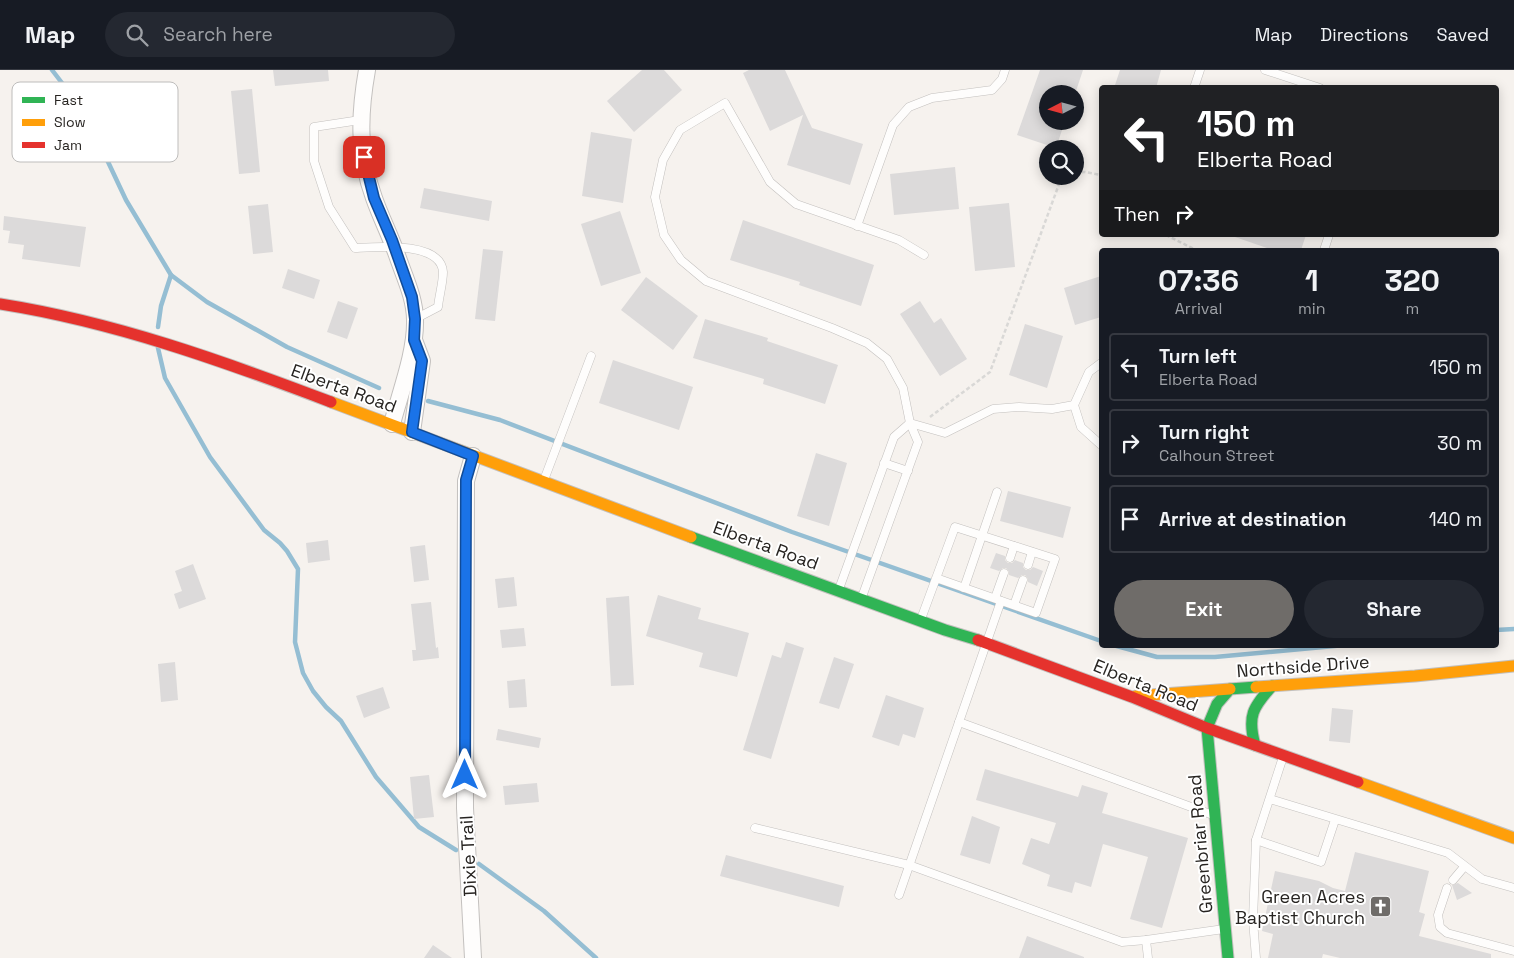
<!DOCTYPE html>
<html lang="en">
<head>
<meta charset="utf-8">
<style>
  :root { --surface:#171b24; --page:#242831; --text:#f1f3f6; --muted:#9ea1a6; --line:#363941; --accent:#6f6c69 }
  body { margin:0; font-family:"Space Grotesk",sans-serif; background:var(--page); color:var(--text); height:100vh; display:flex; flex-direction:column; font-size:19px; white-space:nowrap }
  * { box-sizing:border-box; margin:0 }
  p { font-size:16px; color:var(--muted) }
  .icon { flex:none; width:28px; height:28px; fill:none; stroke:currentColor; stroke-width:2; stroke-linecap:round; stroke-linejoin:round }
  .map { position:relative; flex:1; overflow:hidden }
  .sheet { position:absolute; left:1099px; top:178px; width:400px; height:400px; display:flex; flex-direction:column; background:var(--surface); border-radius:5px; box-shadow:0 2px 12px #0003 }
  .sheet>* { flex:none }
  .guide { position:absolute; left:1099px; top:15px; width:400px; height:152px; border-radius:5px; box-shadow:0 2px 12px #0003; background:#202124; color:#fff; overflow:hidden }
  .needle { width:32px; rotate:264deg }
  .buttons { position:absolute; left:1039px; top:15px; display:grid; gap:10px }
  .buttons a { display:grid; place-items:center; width:45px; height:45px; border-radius:50%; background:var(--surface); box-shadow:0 2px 12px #0003; font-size:25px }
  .pin { position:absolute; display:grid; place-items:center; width:42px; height:42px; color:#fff; margin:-21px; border-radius:10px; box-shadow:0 2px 8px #0006 }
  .me { position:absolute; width:55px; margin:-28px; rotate:0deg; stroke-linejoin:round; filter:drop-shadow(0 0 4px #0008) }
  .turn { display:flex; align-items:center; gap:18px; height:105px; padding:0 15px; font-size:22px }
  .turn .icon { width:65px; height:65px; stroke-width:2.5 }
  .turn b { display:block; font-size:35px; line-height:42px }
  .then { display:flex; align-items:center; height:48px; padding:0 15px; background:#0003; gap:10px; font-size:19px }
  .eta { display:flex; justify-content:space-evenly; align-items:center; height:85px; text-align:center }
  .eta b { font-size:30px; font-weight:800; line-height:35px }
  .primary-button { display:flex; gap:10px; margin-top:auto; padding:10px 15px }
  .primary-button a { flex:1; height:58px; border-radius:30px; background:var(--accent); color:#fff; font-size:20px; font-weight:800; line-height:58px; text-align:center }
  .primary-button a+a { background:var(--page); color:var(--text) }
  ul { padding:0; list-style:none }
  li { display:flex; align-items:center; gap:15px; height:68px; margin:0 10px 8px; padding:0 5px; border:2px solid var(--line); border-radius:5px }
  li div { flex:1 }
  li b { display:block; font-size:19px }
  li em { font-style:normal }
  header { display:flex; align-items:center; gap:30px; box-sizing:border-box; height:70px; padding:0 25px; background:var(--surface); border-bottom:1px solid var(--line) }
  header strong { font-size:24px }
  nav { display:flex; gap:28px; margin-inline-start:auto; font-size:18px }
  .search { width:350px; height:45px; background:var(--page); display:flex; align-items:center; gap:12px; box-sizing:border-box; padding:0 18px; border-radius:28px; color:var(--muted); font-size:19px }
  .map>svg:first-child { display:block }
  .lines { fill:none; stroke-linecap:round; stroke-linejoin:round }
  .stream { stroke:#95bed3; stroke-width:4.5 }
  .building { fill:#dcdada }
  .lane-casing { stroke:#c3c0be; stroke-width:9 }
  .street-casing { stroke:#c3c0be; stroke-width:18 }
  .fast-casing { stroke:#c3c0be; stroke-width:13 }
  .slow-casing { stroke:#c3c0be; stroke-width:13 }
  .jam-casing { stroke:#c3c0be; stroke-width:13 }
  .path { stroke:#d9d8d6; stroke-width:2.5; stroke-dasharray:4 2.5; stroke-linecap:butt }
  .lane { stroke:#fefdfc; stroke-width:8 }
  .street { stroke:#fefdfc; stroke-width:16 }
  .fast { stroke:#30b455; stroke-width:11 }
  .slow { stroke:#ff9f0a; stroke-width:11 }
  .jam { stroke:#e5322d; stroke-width:11 }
  .route-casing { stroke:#114b97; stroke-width:12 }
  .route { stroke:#1a73e8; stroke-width:9 }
  .labels { text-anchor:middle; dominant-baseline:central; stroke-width:4; stroke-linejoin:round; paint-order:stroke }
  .street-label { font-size:18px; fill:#272421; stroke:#fff }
  .poi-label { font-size:18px; fill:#272421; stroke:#fff; text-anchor:end }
  .key { fill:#fff; stroke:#bebdbc; stroke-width:1 }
  .key-label { font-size:14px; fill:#272421 }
</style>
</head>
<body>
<header>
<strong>Map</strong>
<div class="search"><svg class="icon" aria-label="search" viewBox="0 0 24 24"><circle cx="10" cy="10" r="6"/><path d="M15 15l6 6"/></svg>Search here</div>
<nav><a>Map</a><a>Directions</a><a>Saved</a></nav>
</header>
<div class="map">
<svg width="1514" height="888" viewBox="0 0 1514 888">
  <rect width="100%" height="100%" fill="#f6f2ee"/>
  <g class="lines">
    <g class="stream">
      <polyline points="52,0 85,43 126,130 171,205 207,232 287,277 379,318"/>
      <polyline points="158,257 161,236 171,205"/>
      <polyline points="158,278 165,308 210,387 264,460 280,473 287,481 298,499 295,572 303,603 313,621 326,637 341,651 376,707 419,757 456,780"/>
      <polyline points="428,331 500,350 792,462 1101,571"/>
      <polyline points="1496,560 1514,559"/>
      <polyline points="1113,575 1157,587 1215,587 1345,575"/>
      <polyline points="479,794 544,841 596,888"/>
    </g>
  </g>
  <g class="building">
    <polygon points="273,0 328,0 329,11 275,16"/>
    <polygon points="642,0 664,0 682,20 634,62 607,31"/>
    <polygon points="749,0 785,0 812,58 863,74 850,115 787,95 803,45 770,61 743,3"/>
    <polygon points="1040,0 1083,0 1075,24 1048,24 1048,51 1065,51 1056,78 1017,65"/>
    <polygon points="1120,0 1161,0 1156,18 1114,18"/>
    <polygon points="252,19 260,102 239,104 231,21"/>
    <polygon points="591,62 632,69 623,133 582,126"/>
    <polygon points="955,97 959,139 894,145 890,104"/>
    <polygon points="424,118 492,131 489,151 420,138"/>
    <polygon points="1009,133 1015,197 975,201 969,137"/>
    <polygon points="268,134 273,182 253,184 248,136"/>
    <polygon points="620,141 641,203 601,216 581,154"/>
    <polygon points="4,146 86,157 80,197 22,189 24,175 8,173 10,161 3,160"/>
    <polygon points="743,150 874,195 861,236 799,215 800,212 730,190"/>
    <polygon points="1235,165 1306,165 1301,180 1273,180 1235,167"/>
    <polygon points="483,179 503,181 495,251 475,249"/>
    <polygon points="288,199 320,210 314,229 282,218"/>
    <polygon points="1101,206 1101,247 1075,255 1064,218"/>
    <polygon points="646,207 698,246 673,280 621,240"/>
    <polygon points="338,231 358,238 347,269 327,262"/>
    <polygon points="920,231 934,253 941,248 967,289 940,306 900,244"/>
    <polygon points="705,249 768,268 767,271 838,295 825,334 763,314 764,309 693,288"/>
    <polygon points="1025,254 1063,266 1047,318 1009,305"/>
    <polygon points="613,290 693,317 679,360 599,333"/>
    <polygon points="816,383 847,393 829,456 797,446"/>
    <polygon points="1008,421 1071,437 1063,468 1000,451"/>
    <polygon points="328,470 330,490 308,493 306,473"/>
    <polygon points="425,475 429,510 414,512 410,477"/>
    <polygon points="996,483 1005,486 1005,490 1008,493 1012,493 1015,490 1023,493 1023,497 1026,500 1030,500 1033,497 1043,501 1037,516 1028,512 1028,509 1025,505 1022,505 1018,508 1009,505 1009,502 1006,498 1003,498 999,501 990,498"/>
    <polygon points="193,494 206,529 179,539 174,524 182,521 175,501"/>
    <polygon points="514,507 517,536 498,538 495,509"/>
    <polygon points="658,525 701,538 698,549 749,563 737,607 699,597 703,583 646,566"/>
    <polygon points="629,526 634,615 611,616 606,528"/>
    <polygon points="431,532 436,578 438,577 439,588 413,591 412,580 416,580 411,534"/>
    <polygon points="524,558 526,576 502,578 500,560"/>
    <polygon points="786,572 804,578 771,689 743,680 772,585 781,588"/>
    <polygon points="834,587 854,594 839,639 819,633"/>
    <polygon points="175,592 178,630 161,632 158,594"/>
    <polygon points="525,609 527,637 509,638 507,611"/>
    <polygon points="383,617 390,638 364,648 356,626"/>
    <polygon points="886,625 924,638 915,668 903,664 899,676 872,667"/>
    <polygon points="1332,638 1353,640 1350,673 1329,671"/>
    <polygon points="498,659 541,668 539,678 496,670"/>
    <polygon points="985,699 1078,727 1082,715 1108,723 1102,743 1188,768 1162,858 1130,849 1148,787 1103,774 1091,817 1075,812 1072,823 1047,816 1050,805 1022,794 1031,768 1049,774 1056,753 976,730"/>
    <polygon points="429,705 434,747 414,749 410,707"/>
    <polygon points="537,713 539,732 505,735 503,716"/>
    <polygon points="972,746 1000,757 990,794 960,785"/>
    <polygon points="1355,782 1429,801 1419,842 1425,844 1419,866 1491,884 1491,888 1340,888 1323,884 1322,888 1268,888 1273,864 1262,861 1275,801 1319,811 1333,818 1345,821"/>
    <polygon points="726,785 844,816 839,837 720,806"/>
    <polygon points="1458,813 1472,823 1457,830 1452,815"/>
    <polygon points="1027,866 1084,887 1084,888 1019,888"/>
    <polygon points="433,875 452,888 424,888"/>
  </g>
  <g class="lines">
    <defs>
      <g id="lane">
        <polyline points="1265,0 1320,18"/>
        <polyline points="1194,18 1200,0"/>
        <path d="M360,50L314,57V91L329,137L355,178C376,177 441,171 443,202C443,213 439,226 438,237L415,249"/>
        <polyline points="857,156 893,55 909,37 932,28 992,20 1002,9 1005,0"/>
        <polyline points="1324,180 1329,165"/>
        <polyline points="1101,293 1089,302 1074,335 1081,357 1101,375"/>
        <polyline points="910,353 945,363 993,339 1019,337 1052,339 1074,335"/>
        <polyline points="884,393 908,401"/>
        <polyline points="544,410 591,286"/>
        <polyline points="1010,488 1014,476"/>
        <polyline points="1028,495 1032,482"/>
        <polyline points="964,518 997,422"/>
        <polyline points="839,519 894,367 910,353"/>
        <polyline points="862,527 918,372 910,353 903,318 887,289 867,273 832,258 706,211 681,190 664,165 655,127 663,90 680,60 725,33 770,112 796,134 899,170 924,185"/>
        <polyline points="995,528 1004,503"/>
        <polyline points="1014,535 1023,510"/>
        <polyline points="921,549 955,457 1055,489 1036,543 936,508"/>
        <polyline points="959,652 1213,745"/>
        <polyline points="1270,729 1448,783 1482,809 1514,818"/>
        <polyline points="755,758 909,795 1122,872 1146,870 1224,859"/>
        <polyline points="1256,770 1321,792 1335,750"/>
        <polyline points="1453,810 1464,797"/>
        <polyline points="1447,818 1438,845 1440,857 1447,863 1514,881"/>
        <polyline points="899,825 1001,531"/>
        <polyline points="1146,870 1148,888"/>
        <polyline points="1256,888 1253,850 1256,770 1283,687"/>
      </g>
      <g id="street">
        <path d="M367,0C359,45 358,84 374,128C381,148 391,167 398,188C405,208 415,229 415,250C416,282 400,323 392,354"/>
        <polyline points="412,362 422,291 414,270"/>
        <polyline points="473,386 466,411 465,738 473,888"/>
      </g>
      <g id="fast">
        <polyline points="691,467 945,560 978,570"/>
        <path d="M1255,675C1247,646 1253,637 1272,616"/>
        <polyline points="1228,888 1207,658 1217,634 1230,619 1256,617"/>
      </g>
      <g id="slow">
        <polyline points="331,332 691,467"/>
        <polyline points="1256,617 1415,606 1514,596"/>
        <polyline points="1136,626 1230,619"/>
        <polyline points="1358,712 1514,768"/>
      </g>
      <g id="jam">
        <path d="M0,234C114,252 223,291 331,332"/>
        <polyline points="978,570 1132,627 1207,658 1358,712"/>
      </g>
    </defs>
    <use href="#lane" class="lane-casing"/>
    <use href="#street" class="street-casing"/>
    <use href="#fast" class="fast-casing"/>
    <use href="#slow" class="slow-casing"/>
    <use href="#jam" class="jam-casing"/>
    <g class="path">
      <polyline points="1075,103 1085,102 1101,105"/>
      <polyline points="1166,165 1196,180"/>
      <polyline points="930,347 990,302 1062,106"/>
    </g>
    <use href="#lane" class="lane"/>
    <use href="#street" class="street"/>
    <use href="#fast" class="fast"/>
    <use href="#slow" class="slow"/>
    <use href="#jam" class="jam"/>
  </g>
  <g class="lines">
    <defs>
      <polyline id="route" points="364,87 374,128 392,170 412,227 415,249 414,270 422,291 412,362 473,386 466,410 465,705"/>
    </defs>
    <use href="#route" class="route-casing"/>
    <use href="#route" class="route"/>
  </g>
  <defs>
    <symbol id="church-square" viewBox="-11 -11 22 22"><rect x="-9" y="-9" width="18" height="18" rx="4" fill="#6f6c69" stroke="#fff"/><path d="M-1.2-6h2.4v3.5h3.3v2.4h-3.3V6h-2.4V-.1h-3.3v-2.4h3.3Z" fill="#fff"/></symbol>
  </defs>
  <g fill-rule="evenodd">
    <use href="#church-square" x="1368" y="824" width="25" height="25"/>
  </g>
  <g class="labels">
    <g class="street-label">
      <text transform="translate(344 318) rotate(20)">Elberta Road</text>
      <text transform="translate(766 475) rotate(20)">Elberta Road</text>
      <text transform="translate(1303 596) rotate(-4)">Northside Drive</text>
      <text transform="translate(1146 615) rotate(22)">Elberta Road</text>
      <text transform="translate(1200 774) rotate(-95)">Greenbriar Road</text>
      <text transform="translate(468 786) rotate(-93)">Dixie Trail</text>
    </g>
    <g class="poi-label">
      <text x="1365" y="826">Green Acres<tspan x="1365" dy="21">Baptist Church</tspan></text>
    </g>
  </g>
  <rect x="12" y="12" width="166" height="80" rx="8" class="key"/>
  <rect x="22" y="27" width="23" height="6" fill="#30b455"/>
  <rect x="22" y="49" width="23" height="7" fill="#ff9f0a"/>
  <rect x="22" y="72" width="23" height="6" fill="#e5322d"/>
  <g class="key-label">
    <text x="54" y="35">Fast</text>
    <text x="54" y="57">Slow</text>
    <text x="54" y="80">Jam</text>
  </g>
</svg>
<div class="buttons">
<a><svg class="needle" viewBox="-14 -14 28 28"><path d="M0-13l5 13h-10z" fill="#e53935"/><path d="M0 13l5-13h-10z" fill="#9ea1a6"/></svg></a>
<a><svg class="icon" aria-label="search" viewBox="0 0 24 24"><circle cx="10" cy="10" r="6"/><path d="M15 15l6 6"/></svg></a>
</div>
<div class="pin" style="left:364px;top:87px;background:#d93025"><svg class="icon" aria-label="arrive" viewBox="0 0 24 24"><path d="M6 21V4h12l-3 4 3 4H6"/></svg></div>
<svg class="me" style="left:465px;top:705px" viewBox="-20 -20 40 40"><path d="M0-17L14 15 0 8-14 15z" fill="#1a73e8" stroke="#fff" stroke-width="4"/></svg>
<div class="guide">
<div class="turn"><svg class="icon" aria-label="left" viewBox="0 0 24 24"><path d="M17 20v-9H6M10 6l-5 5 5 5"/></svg><div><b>150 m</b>Elberta Road</div></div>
<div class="then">Then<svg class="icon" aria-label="right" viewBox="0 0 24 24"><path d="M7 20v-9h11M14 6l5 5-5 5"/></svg></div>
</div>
<section class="sheet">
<div class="eta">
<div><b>07:36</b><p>Arrival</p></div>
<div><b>1</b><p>min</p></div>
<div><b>320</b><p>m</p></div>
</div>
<ul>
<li><svg class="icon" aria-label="left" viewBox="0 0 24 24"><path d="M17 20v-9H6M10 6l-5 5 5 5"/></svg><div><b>Turn left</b><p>Elberta Road</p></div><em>150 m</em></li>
<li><svg class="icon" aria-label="right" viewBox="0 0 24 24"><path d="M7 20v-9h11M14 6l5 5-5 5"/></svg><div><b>Turn right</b><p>Calhoun Street</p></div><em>30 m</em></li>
<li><svg class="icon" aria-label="arrive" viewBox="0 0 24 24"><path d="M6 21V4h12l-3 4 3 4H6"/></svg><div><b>Arrive at destination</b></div><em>140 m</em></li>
</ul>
<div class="primary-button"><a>Exit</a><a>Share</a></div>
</section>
</div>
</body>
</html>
